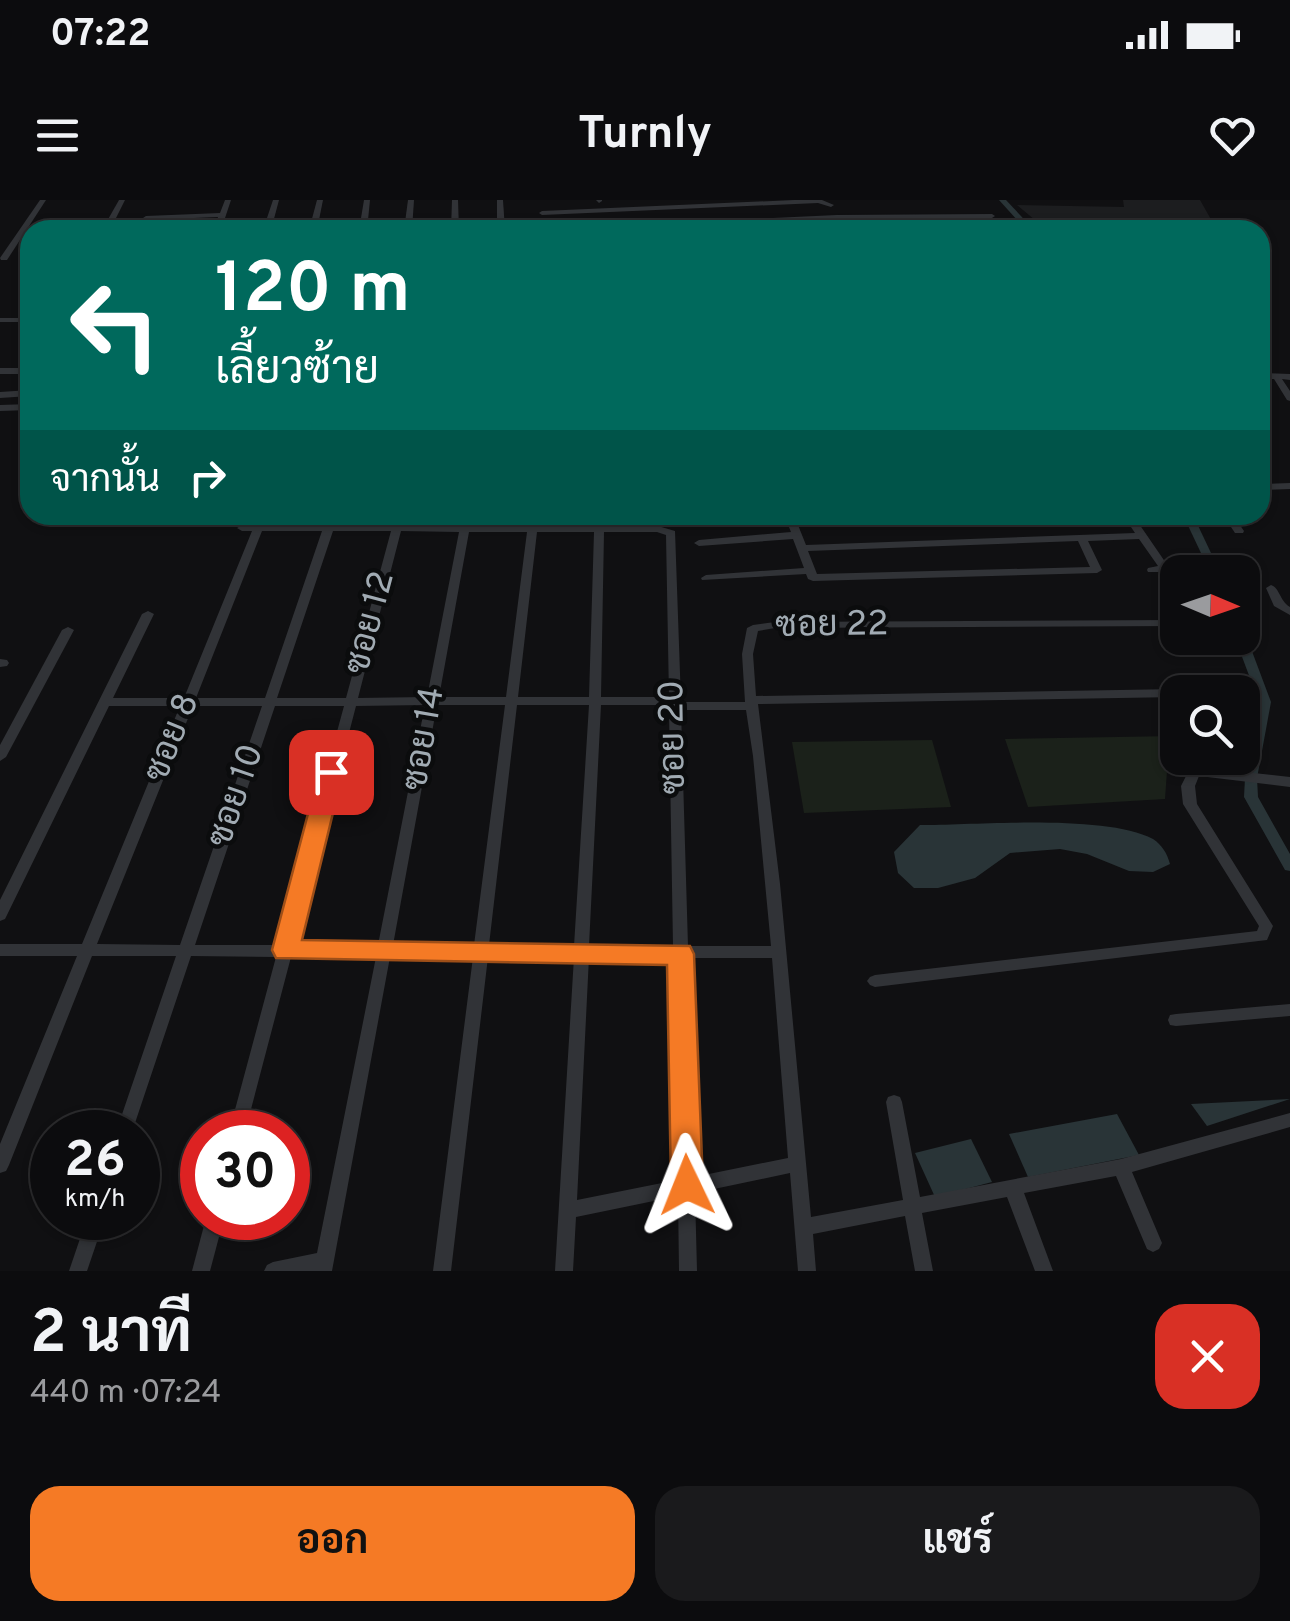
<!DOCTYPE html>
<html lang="th">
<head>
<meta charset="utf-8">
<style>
  :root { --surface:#0c0c0e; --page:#1a1a1c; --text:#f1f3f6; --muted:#9a9b9e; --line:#2c2c2e; --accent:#f57a25 }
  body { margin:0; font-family:Overpass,Sarabun,sans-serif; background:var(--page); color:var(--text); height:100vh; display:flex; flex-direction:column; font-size:38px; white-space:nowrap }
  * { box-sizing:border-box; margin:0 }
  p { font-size:32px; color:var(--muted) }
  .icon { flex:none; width:55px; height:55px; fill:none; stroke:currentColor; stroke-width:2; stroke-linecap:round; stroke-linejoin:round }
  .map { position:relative; height:1071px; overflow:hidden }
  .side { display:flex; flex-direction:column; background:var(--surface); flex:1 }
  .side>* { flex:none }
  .hud { position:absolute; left:20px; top:20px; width:1250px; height:305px; border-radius:30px; box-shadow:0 2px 8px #0004,0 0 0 2px var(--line); background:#00695c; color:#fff; overflow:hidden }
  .needle { width:65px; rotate:92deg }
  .buttons { position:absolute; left:1160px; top:355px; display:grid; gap:20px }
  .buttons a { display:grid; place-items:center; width:100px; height:100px; border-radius:20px; background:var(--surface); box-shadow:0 2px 8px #0004,0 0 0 2px var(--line); font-size:50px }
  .speed { position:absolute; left:30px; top:910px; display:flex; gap:20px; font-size:50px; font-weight:700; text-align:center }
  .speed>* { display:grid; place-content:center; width:130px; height:130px; border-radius:50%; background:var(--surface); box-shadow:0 2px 8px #0004,0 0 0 2px var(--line); line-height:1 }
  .speed small { font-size:25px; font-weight:400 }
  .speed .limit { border:15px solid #d22; background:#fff; color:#111 }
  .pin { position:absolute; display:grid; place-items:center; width:85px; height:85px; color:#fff; margin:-42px; border-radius:20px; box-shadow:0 5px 15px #0006 }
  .me { position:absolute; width:110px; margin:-55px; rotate:358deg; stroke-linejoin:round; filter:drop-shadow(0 0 8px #0008) }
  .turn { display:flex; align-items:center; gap:35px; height:210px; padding:0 30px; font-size:45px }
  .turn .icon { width:130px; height:130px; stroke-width:2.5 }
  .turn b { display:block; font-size:70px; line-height:85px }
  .then { display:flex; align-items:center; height:95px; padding:0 30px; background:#0003; gap:20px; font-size:38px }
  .round { display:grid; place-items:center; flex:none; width:105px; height:105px; border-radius:30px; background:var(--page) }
  .headline { display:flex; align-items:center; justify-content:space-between; height:170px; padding:0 30px }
  h1 { font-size:60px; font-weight:700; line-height:75px }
  .action { display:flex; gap:20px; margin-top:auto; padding:20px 30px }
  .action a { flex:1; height:115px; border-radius:30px; background:var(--accent); color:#111; font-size:40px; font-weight:700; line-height:115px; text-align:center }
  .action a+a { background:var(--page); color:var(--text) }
  .status { display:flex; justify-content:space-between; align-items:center; height:70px; padding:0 50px; background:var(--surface); direction:ltr }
  .status svg { height:28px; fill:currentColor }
  header { display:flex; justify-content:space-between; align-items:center; height:130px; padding:0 30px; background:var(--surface); font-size:45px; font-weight:700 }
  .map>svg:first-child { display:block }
  .built { fill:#1c1d1f }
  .green { fill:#1b211a }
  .water { fill:#293437 }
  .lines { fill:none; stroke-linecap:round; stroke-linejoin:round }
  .canal { fill:#293437; fill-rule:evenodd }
  .minor { fill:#313337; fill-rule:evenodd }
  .route { fill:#f57a25; stroke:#9f4f18; stroke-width:2.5 }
  .labels { text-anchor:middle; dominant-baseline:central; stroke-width:9; stroke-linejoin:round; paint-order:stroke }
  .street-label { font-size:35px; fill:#a1abb3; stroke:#0b0c0d }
</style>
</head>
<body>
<div class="status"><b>07:22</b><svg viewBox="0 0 49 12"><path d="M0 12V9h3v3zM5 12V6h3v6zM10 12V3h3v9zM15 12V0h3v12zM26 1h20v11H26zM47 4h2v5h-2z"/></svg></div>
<header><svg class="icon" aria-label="menu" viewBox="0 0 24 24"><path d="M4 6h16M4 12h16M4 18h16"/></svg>Turnly<svg class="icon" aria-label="heart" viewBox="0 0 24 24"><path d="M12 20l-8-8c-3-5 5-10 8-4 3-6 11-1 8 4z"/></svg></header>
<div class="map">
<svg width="1290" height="1071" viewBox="0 0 1290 1071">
  <rect width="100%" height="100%" fill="#101012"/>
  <polygon class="built" points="1123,0 1200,0 1217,30 1047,30 1017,5 1124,7"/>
  <g class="green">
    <polygon points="1175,536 1178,558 1167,571 1165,599 1028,607 1005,539"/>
    <polygon points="932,540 951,607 804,613 792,542"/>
  </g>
  <g class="water">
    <path d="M920,625C977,625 1105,614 1153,639C1162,645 1167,653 1170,664L1153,672L1129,671L1087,654L1060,649L1010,653L975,678L938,688H914L898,673L894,652Z"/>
    <polygon points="1290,899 1207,926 1191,904"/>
    <polygon points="1117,914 1139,955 1028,977 1009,934"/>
    <polygon points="971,939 992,982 935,997 915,953"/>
  </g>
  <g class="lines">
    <g class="canal">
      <polygon points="999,0 1006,0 1034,30 1026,30"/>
      <polygon points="1183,315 1193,315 1220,372 1210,372"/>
      <polygon points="1242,435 1247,438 1271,502 1257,578 1258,597 1290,654 1290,671 1285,670 1244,597 1245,578 1259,502 1235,438 1242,438"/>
    </g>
    <g class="minor">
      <polygon points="40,0 46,0 7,60 1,60 0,58"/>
      <polygon points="119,0 125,0 110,30 102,30"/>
      <polygon points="225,0 231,0 221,30 213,30 218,17 146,20 143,18 146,16 220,13"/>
      <polygon points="273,0 279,0 271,30 263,30"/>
      <polygon points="317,0 323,0 317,30 309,30"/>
      <polygon points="364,0 370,0 367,30 359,30"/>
      <polygon points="408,0 414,0 412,30 404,30"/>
      <polygon points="452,0 458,0 459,30 451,30"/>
      <polygon points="497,0 503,0 505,30 497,30"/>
      <polygon points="596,0 602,0 602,1 599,3"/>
      <polygon points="794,0 822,0 834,5 831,7 818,3 542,15 539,13 542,11"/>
      <polygon points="837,15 992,14 995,16 992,18 837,19 596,30 545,30 549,28"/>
      <rect x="26" y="72" width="4" height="4"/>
      <polygon points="0,118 24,118 28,120 24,122 0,122"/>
      <rect x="0" y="168" width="30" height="6"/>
      <polygon points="1260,173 1290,174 1290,180 1282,179 1290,191 1290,201 1287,200 1274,179 1260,179"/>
      <polygon points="30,190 30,196 0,198 0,192"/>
      <polygon points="30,204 30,210 0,211 0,205"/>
      <polygon points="1260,204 1264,205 1264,209 1260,210"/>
      <polygon points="1290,283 1290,289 1260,290 1260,284"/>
      <path d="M784,315H794L806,345L1135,333L1123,315H1133L1170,369L1165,372H1148L1147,370L1148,368L1158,366L1139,339L1088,341L1102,370L1097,373L813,381L808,379L806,374L702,380L701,378L706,375L804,368L793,339L699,346L694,343L699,340L791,332ZM1078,341L1090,367L817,374L808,351Z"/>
      <polygon points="1223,315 1233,315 1244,331 1243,333 1235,333"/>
      <path d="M259,324L599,325L658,326L675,331L681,502H745L742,454L747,428L753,425L775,422L1178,420V426L775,428L758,431L753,454L756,496L1178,489L1184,492H1178V497L758,504L780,684L811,1017L903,1000L886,902L888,897L894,895L900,897L902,902L920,997L1121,959L1290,913V927L1132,972L1162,1043L1159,1049L1153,1052L1147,1049L1116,976L1024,993L1053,1071H1035L1007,997L922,1013L933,1071H915L905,1016L813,1034L816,1071H798L790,973L695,993L697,1071H679L678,996L576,1017L573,1071H555L574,757H488L451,1071H433L473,757H390L332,1071H264L267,1065L273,1062L317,1053L376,757H291L245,932H229L276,757L191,756L132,932H116L176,756H92L9,965L6,971L0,973V944L77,756H0V744H82L180,506H109L7,715L5,719L0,721V700L142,414L148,411L154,414L113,498H184L252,331H242L237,328L242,325ZM262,331H322L265,498H196ZM333,331H391L346,498H277ZM401,331L459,332L427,497L358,498ZM469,332H527L506,497H439ZM537,332H594L589,497H518ZM604,332H657L666,335L669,497H601ZM425,505L378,745H294L356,506ZM437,505H505L474,745H393ZM517,505H589L574,746L489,745ZM601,505H668L669,509L673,746H589ZM193,506H262L180,745L97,744ZM275,506H344L279,745H195ZM681,510H746L753,556L771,746H688ZM589,757L673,758L677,980L577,1000ZM688,758H772L788,958L694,977Z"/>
      <path d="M1271,385C1280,388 1279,400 1290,407V415L1274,406L1266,388Z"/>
      <polygon points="68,427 74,430 6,557 0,561 0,545 62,430"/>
      <polygon points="0,459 7,460 9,463 7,466 0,467"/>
      <polygon points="1210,488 1229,488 1235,492 1204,492 1206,489"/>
      <polygon points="1191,558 1203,558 1199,567 1290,577 1290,587 1199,576 1195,586 1197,604 1273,726 1267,740 875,787 870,785 867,781 870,777 875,775 1257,731 1259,726 1183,604 1181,586 1188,572 1185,567"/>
      <polygon points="1290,804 1290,816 1176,826 1170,825 1168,820 1170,815 1176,814"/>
      <polygon points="87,1018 105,1018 87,1071 69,1071"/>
      <polygon points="206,1018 224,1018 210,1071 192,1071"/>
    </g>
  </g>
  <polygon class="route" points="331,564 343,572 302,740 690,746 694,754 703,985 698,995 687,1000 676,995 671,985 667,765 276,758 272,750 319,572"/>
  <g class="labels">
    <g class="street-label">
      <text transform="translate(371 423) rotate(-75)">ซอย 12</text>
      <text transform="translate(832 426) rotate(-1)">ซอย 22</text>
      <text transform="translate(674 537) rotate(-91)">ซอย 20</text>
      <text transform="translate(173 538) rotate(-68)">ซอย 8</text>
      <text transform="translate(425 539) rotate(-80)">ซอย 14</text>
      <text transform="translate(237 596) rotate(-71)">ซอย 10</text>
    </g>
  </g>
</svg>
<div class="buttons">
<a><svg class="needle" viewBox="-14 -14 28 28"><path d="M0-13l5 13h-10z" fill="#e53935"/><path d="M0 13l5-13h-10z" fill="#9a9b9e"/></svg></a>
<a><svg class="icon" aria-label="search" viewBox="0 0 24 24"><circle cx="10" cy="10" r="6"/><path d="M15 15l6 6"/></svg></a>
</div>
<div class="speed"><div>26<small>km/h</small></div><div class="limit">30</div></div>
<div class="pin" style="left:331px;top:572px;background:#d93025"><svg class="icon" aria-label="arrive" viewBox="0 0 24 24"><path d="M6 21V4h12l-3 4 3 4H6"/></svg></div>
<svg class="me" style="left:687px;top:985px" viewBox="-20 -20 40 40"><path d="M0-17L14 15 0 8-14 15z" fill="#f57a25" stroke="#fff" stroke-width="4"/></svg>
<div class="hud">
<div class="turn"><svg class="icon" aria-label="left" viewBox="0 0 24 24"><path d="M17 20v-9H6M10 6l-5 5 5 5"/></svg><div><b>120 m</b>เลี้ยวซ้าย</div></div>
<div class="then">จากนั้น<svg class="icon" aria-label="right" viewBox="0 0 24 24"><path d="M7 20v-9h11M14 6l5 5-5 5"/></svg></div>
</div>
</div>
<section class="side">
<div class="headline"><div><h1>2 นาที</h1><p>440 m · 07:24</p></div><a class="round" style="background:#d93025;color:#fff"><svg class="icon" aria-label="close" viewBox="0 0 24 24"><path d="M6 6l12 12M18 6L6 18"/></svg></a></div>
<div class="action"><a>ออก</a><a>แชร์</a></div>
</section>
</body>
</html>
